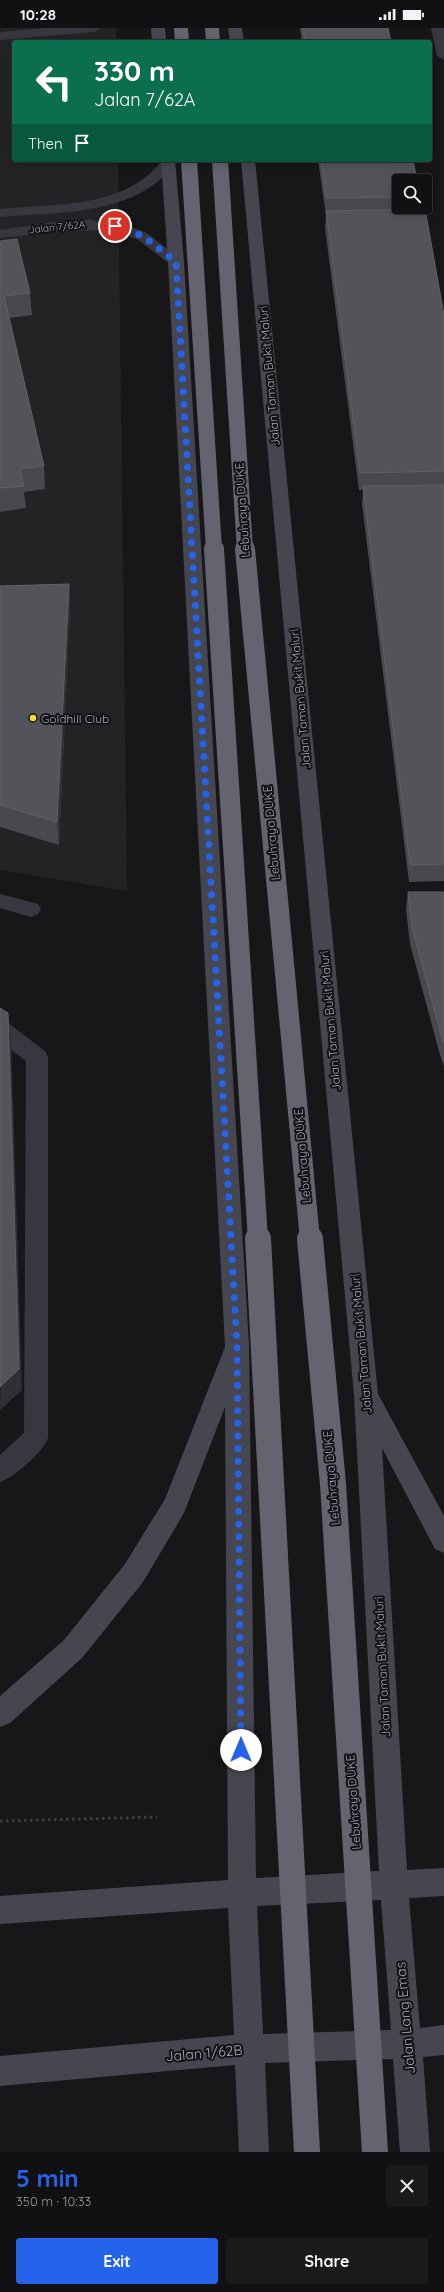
<!DOCTYPE html>
<html lang="en">
<head>
<meta charset="utf-8">
<style>
  :root { --surface:#111113; --page:#1a1a1c; --text:#f1f3f6; --muted:#9c9da0; --line:#303133; --accent:#2563eb }
  body { margin:0; font-family:Quicksand,sans-serif; background:var(--page); color:var(--text); height:100vh; display:flex; flex-direction:column; font-size:15px; white-space:nowrap }
  * { box-sizing:border-box; margin:0 }
  p { font-size:13px; color:var(--muted) }
  .icon { flex:none; width:22px; height:22px; fill:none; stroke:currentColor; stroke-width:2; stroke-linecap:round; stroke-linejoin:round }
  .map { position:relative; height:2124px; overflow:hidden }
  .sheet { display:flex; flex-direction:column; background:var(--surface); flex:1 }
  .sheet>* { flex:none }
  .banner { position:absolute; left:12px; top:12px; width:420px; height:122px; border-radius:4px; box-shadow:0 2px 10px #0003,0 0 0 1px var(--line); background:#0b6e4f; color:#fff; overflow:hidden }
  .buttons { position:absolute; left:392px; top:146px; display:grid; gap:8px }
  .buttons a { display:grid; place-items:center; width:40px; height:40px; border-radius:4px; background:var(--surface); box-shadow:0 2px 10px #0003,0 0 0 1px var(--line); font-size:20px }
  .pin { position:absolute; display:grid; place-items:center; width:34px; height:34px; color:#fff; margin:-17px; border:2px solid #fff; border-radius:50%; box-shadow:0 1px 4px #0007 }
  .me { position:absolute; width:44px; margin:-22px; rotate:0deg; stroke-linejoin:round; filter:drop-shadow(0 0 3px #0008) }
  .turn { display:flex; align-items:center; gap:14px; height:84px; padding:0 16px; font-size:18px }
  .turn .icon { width:52px; height:52px; stroke-width:2.5 }
  .turn b { display:block; font-size:28px; line-height:34px }
  .then { display:flex; align-items:center; height:38px; padding:0 16px; background:#0003; gap:8px; font-size:15px }
  .round { display:grid; place-items:center; flex:none; width:42px; height:42px; border-radius:4px; background:var(--page) }
  .head { display:flex; align-items:center; justify-content:space-between; height:68px; padding:0 16px }
  h1 { font-size:24px; font-weight:700; line-height:30px; color:var(--accent) }
  .action { display:flex; gap:8px; margin-top:auto; padding:8px 16px }
  .action a { flex:1; height:46px; border-radius:4px; background:var(--accent); color:#fff; font-size:16px; font-weight:700; line-height:46px; text-align:center }
  .action a+a { background:var(--page); color:var(--text) }
  .status { display:flex; justify-content:space-between; align-items:center; height:28px; padding:0 20px; background:var(--surface); direction:ltr }
  .status svg { height:11px; fill:currentColor }
  .map>svg:first-child { display:block }
  .built { fill:#232326 }
  .lines { fill:none; stroke-linecap:round; stroke-linejoin:round }
  .path { stroke:#3d3e46; stroke-width:3; stroke-dasharray:2.5 3.5; stroke-linecap:butt }
  .lane { fill:#38373f; fill-rule:evenodd }
  .street { fill:#38373f; fill-rule:evenodd }
  .secondary { fill:#45464f; fill-rule:evenodd }
  .highway { fill:#636470; fill-rule:evenodd }
  .highway-bridge-far2 { stroke:#636470; stroke-width:16 }
  .highway-bridge-far1 { stroke:#636470; stroke-width:20 }
  .highway-bridge { stroke:#636470; stroke-width:26 }
  .wall { fill:#48484e }
  .shaded-wall { fill:#303034 }
  .building { fill:#53535a; stroke:#606069 }
  .route { stroke:#2563eb; stroke-width:7; stroke-dasharray:0 12.6 }
  .poi-dot { fill:#ffde29; stroke:#121214; stroke-width:1.5 }
  .labels { text-anchor:middle; dominant-baseline:central; stroke-width:4; stroke-linejoin:round; paint-order:stroke }
  .far-street-label { font-size:10px; fill:#a8aaba; stroke:#121214 }
  .street-label { font-size:12px; fill:#a8aaba; stroke:#121214 }
  .poi-label { font-size:12px; fill:#a8aaba; stroke:#121214; text-anchor:start }
  .near-street-label { font-size:14px; fill:#a8aaba; stroke:#121214 }
</style>
</head>
<body>
<div class="status"><b>10:28</b><svg viewBox="0 0 49 12"><path d="M0 12V9h3v3zM5 12V6h3v6zM10 12V3h3v9zM15 12V0h3v12zM26 1h20v11H26zM47 4h2v5h-2z"/></svg></div>
<div class="map">
<svg width="444" height="2124" viewBox="0 0 444 2124">
  <rect width="100%" height="100%" fill="#171719"/>
  <polygon class="built" points="0,0 116,0 116,14 14,14 14,132 118,132 127,863 0,842"/>
  <g class="lines">
    <polyline class="path" points="0,1793 157,1789"/>
    <g class="lane">
      <polygon points="47,0 101,0 94,4 0,12 0,4"/>
      <polygon points="0,866 38,876 41,881 38,886 31,889 0,880"/>
      <path d="M0,993L8,995L45,1023L48,1029V1410C42,1425 15,1449 0,1454V1427L24,1405L26,1033L0,1013Z"/>
    </g>
    <g class="street">
      <polygon points="431,0 444,0 444,32 437,28"/>
      <path d="M163,132H173L175,135C138,188 57,184 0,189V181C46,176 104,180 143,151C151,146 156,139 163,132Z"/>
      <polygon points="90,192 125,197 147,205 184,234 181,237 171,237 137,211 108,203 72,202 0,210 0,202 54,194"/>
    </g>
    <g class="secondary">
      <polygon points="151,0 165,0 166,14 152,14"/>
      <polygon points="228,0 242,0 244,14 230,14"/>
      <path d="M161,132H175L184,234L249,1317L256,1850L379,1843L354,1367L241,132H255L378,1366L444,1488V1525L435,1521L382,1420L407,1842L444,1840V1868L409,1870L420,2000L444,1997V2027L423,2029L430,2124H400L393,2031L265,2035L269,2124H239L235,2037L0,2058V2028L234,2007L228,1880L0,1896V1868L228,1852L225,1379L184,1485L143,1554L82,1630L10,1695L0,1699V1668L64,1612L125,1536L165,1471L225,1319L168,234ZM381,1872L391,2002L263,2006L257,1878Z"/>
    </g>
    <g class="highway">
      <polygon points="174,0 188,0 189,14 175,14"/>
      <polygon points="205,0 219,0 220,14 206,14"/>
    </g>
    <g class="highway-bridge-far2">
      <polyline points="189,132 214,522"/>
      <polyline points="220,132 245,522"/>
    </g>
    <g class="highway-bridge-far1">
      <polyline points="214,521 258,1212"/>
      <polyline points="245,521 310,1212"/>
    </g>
    <g class="highway-bridge">
      <polyline points="258,1211 307,2124"/>
      <polyline points="310,1211 333,1456 375,2124"/>
    </g>
  </g>
  <g class="wall">
    <polygon points="300,0 388,0 391,14 302,14"/>
    <polygon points="318,132 413,132 399,153 399,179 419,179 419,181 444,287 444,853 409,854 362,476 363,462 359,462 325,200 326,187"/>
    <polygon points="0,213 30,265 32,287 9,290 44,438 45,461 24,464 26,480 0,484"/>
    <polygon points="69,556 70,579 59,817 0,799 0,558"/>
    <polygon points="408,864 444,864 444,1038 440,1027 410,916 406,881"/>
  </g>
  <g class="shaded-wall">
    <polygon points="69,556 70,579 59,817 57,794"/>
    <polygon points="8,985 11,1008 22,1362 0,1382"/>
  </g>
  <g class="building">
    <polygon points="303,0 388,0 391,14 305,14"/>
    <polygon points="321,132 413,132 417,153 399,153 399,169 326,170"/>
    <polygon points="425,181 444,287 444,443 360,445 326,183"/>
    <polygon points="17,211 30,265 4,268 44,438 20,441 24,458 0,460 0,213"/>
    <polygon points="444,457 444,836 410,837 363,458"/>
    <polygon points="69,556 57,794 0,777 0,558"/>
    <polygon points="408,864 444,864 444,1015 442,1010 412,899"/>
    <polygon points="0,980 8,985 19,1341 0,1359"/>
  </g>
  <g class="lines">
    <polyline class="route" points="115,198 143,208 176,234 237,1317 241,1722"/>
  </g>
  <circle class="poi-dot" cx="33" cy="690" r="4"/>
  <g class="labels">
    <g class="far-street-label">
      <text transform="translate(57 199) rotate(-6)">Jalan 7/62A</text>
    </g>
    <g class="street-label">
      <text transform="translate(269 348) rotate(-95)">Jalan Taman Bukit Maluri</text>
      <text transform="translate(242 482) rotate(-94)">Lebuhraya DUKE</text>
      <text transform="translate(300 671) rotate(-95)">Jalan Taman Bukit Maluri</text>
      <text transform="translate(271 805) rotate(-95)">Lebuhraya DUKE</text>
      <text transform="translate(330 993) rotate(-95)">Jalan Taman Bukit Maluri</text>
      <text transform="translate(302 1128) rotate(-95)">Lebuhraya DUKE</text>
      <text transform="translate(361 1316) rotate(-95)">Jalan Taman Bukit Maluri</text>
      <text transform="translate(331 1450) rotate(-95)">Lebuhraya DUKE</text>
      <text transform="translate(382 1639) rotate(-93)">Jalan Taman Bukit Maluri</text>
      <text transform="translate(353 1774) rotate(-94)">Lebuhraya DUKE</text>
    </g>
    <g class="poi-label">
      <text x="41" y="690">Goldhill Club</text>
    </g>
    <g class="near-street-label">
      <text transform="translate(405 1990) rotate(-95)">Jalan Lang Emas</text>
      <text transform="translate(204 2025) rotate(-5)">Jalan 1/62B</text>
    </g>
  </g>
</svg>
<div class="buttons">
<a><svg class="icon" aria-label="search" viewBox="0 0 24 24"><circle cx="10" cy="10" r="6"/><path d="M15 15l6 6"/></svg></a>
</div>
<div class="pin" style="left:115px;top:198px;background:#d93025"><svg class="icon" aria-label="arrive" viewBox="0 0 24 24"><path d="M6 21V4h12l-3 4 3 4H6"/></svg></div>
<svg class="me" style="left:241px;top:1722px" viewBox="-20 -20 40 40"><circle r="19" fill="#fff"/><path d="M0-13L10 11 0 6-10 11z" fill="#2563eb"/></svg>
<div class="banner">
<div class="turn"><svg class="icon" aria-label="left" viewBox="0 0 24 24"><path d="M17 20v-9H6M10 6l-5 5 5 5"/></svg><div><b>330 m</b>Jalan 7/62A</div></div>
<div class="then">Then<svg class="icon" aria-label="arrive" viewBox="0 0 24 24"><path d="M6 21V4h12l-3 4 3 4H6"/></svg></div>
</div>
</div>
<section class="sheet">
<div class="head"><div><h1>5 min</h1><p>350 m · 10:33</p></div><a class="round"><svg class="icon" aria-label="close" viewBox="0 0 24 24"><path d="M6 6l12 12M18 6L6 18"/></svg></a></div>
<div class="action"><a>Exit</a><a>Share</a></div>
</section>
</body>
</html>
